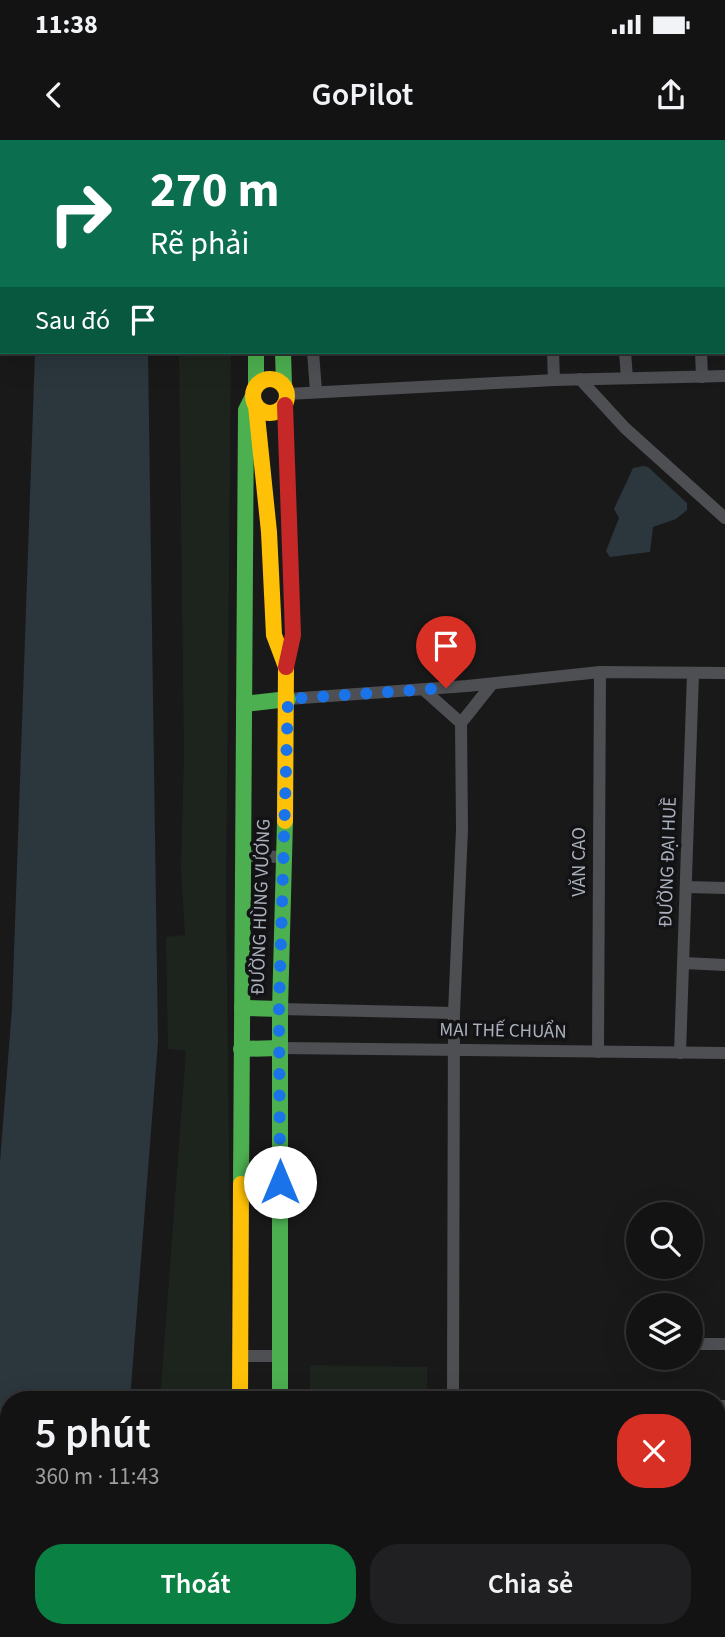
<!DOCTYPE html>
<html lang="vi">
<head>
<meta charset="utf-8">
<style>
  :root { --surface:#131314; --page:#202022; --text:#f1f3f6; --muted:#9d9ea0; --line:#323234; --accent:#0b8043 }
  body { margin:0; font-family:"Source Sans 3",sans-serif; background:var(--page); color:var(--text); height:100vh; display:flex; flex-direction:column; font-size:26px; white-space:nowrap }
  * { box-sizing:border-box; margin:0 }
  p { font-size:23px; color:var(--muted) }
  .icon { flex:none; width:38px; height:38px; fill:none; stroke:currentColor; stroke-width:2; stroke-linecap:round; stroke-linejoin:round }
  .map { position:relative; flex:1; overflow:hidden }
  .sheet { position:absolute; left:0px; top:1251px; width:726px; height:247px; display:flex; flex-direction:column; background:var(--surface); border-radius:28px 28px 0 0; box-shadow:0 7px 28px #0002,0 0 0 2px var(--line) }
  .sheet>* { flex:none }
  .banner { position:absolute; left:0px; top:0px; width:726px; height:214px; box-shadow:0 7px 28px #0002,0 0 0 2px var(--line); background:#0b6e4f; color:#fff; overflow:hidden }
  .buttons { position:absolute; left:626px; top:1062px; display:grid; gap:14px }
  .buttons a { display:grid; place-items:center; width:77px; height:77px; border-radius:50%; background:var(--surface); box-shadow:0 7px 28px #0002,0 0 0 2px var(--line); font-size:35px }
  .pin { position:absolute; display:grid; place-items:center; width:60px; height:60px; color:#fff; margin:-72px -30px; border-radius:50% 50% 50% 0; rotate:-45deg; box-shadow:0 0 7px #0007 }
  .pin .icon { rotate:45deg }
  .me { position:absolute; width:77px; margin:-38px; rotate:0deg; stroke-linejoin:round; filter:drop-shadow(0 0 5px #0008) }
  .turn { display:flex; align-items:center; gap:24px; height:147px; padding:0 35px; font-size:32px }
  .turn .icon { width:91px; height:91px; stroke-width:2.5 }
  .turn b { display:block; font-size:49px; line-height:60px }
  .then { display:flex; align-items:center; height:66px; padding:0 35px; background:#0003; gap:14px; font-size:26px }
  .round { display:grid; place-items:center; flex:none; width:74px; height:74px; border-radius:28px; background:var(--page) }
  .summary { display:flex; align-items:center; justify-content:space-between; height:119px; padding:0 35px }
  h1 { font-size:42px; font-weight:600; line-height:52px }
  .button { display:flex; gap:14px; margin-top:auto; padding:14px 35px }
  .button a { flex:1; height:80px; border-radius:28px; background:var(--accent); color:#fff; font-size:28px; font-weight:600; line-height:80px; text-align:center }
  .button a+a { background:var(--page); color:var(--text) }
  .status { display:flex; justify-content:space-between; align-items:center; height:49px; padding:0 35px; background:var(--surface); direction:ltr }
  .status svg { height:19px; fill:currentColor }
  header { display:flex; justify-content:space-between; align-items:center; height:91px; padding:0 35px; background:var(--surface); font-size:32px; font-weight:600 }
  .map>svg:first-child { display:block }
  .green { fill:#1d241d }
  .water { fill:#2b363d }
  .lines { fill:none; stroke-linecap:round; stroke-linejoin:round }
  .street { stroke:#4d4f53; stroke-width:12 }
  .fast { stroke:#4caf50; stroke-width:16 }
  .slow { stroke:#ffc107; stroke-width:16 }
  .jam { stroke:#c62828; stroke-width:16 }
  .route { stroke:#1a73e8; stroke-width:12; stroke-dasharray:0 21.6 }
  .labels { text-anchor:middle; dominant-baseline:central; stroke-width:7; stroke-linejoin:round; paint-order:stroke }
  .street-label { font-size:19px; fill:#aab1bc; stroke:#131316 }
</style>
</head>
<body>
<div class="status"><b>11:38</b><svg viewBox="0 0 49 12"><path d="M0 12V9h3v3zM5 12V6h3v6zM10 12V3h3v9zM15 12V0h3v12zM26 1h20v11H26zM47 4h2v5h-2z"/></svg></div>
<header><svg class="icon" aria-label="back" viewBox="0 0 24 24"><path d="M15 5l-7 7 7 7"/></svg>GoPilot<svg class="icon" aria-label="share" viewBox="0 0 24 24"><path d="M12 15V3M7 8l5-5 5 5M5 13v7h14v-7"/></svg></header>
<div class="map">
<svg width="725" height="1497" viewBox="0 0 725 1497">
  <rect width="100%" height="100%" fill="#19191a"/>
  <g class="green">
    <polygon points="179,212 231,212 226,757 232,1260 160,1260 186,911 168,909 166,797 185,795 181,729 184,612"/>
    <polygon points="310,1225 427,1227 427,1260 310,1260"/>
    <polygon points="140,1489 213,1489 213,1497 139,1497"/>
  </g>
  <g class="water">
    <polygon points="35,212 148,212 158,902 130,1260 9,1260 9,1489 110,1489 109,1497 0,1497 0,1022 12,868"/>
    <polygon points="643,326 648,327 687,363 687,370 676,379 653,387 650,412 610,417 606,411 619,378 614,369 633,328"/>
  </g>
  <g class="lines">
    <g class="street">
      <polyline points="724,28 725,28"/>
      <polyline points="313,212 316,251"/>
      <polyline points="553,212 554,240"/>
      <polyline points="625,212 627,238"/>
      <polyline points="701,212 702,237"/>
      <polyline points="580,239 625,288 725,378"/>
      <polyline points="287,254 554,240 725,236"/>
      <polyline points="424,550 461,583"/>
      <polyline points="288,559 467,546 600,532 725,533"/>
      <polyline points="243,716 284,717"/>
      <polyline points="686,747 725,748"/>
      <polyline points="684,823 725,825"/>
      <polyline points="280,869 454,873"/>
      <polyline points="280,908 725,913"/>
      <polyline points="598,912 600,532"/>
      <polyline points="680,913 693,533"/>
      <polyline points="241,1044 280,1042"/>
      <polyline points="691,1204 725,1204"/>
      <polyline points="638,1205 639,1205"/>
      <polyline points="241,1216 280,1216"/>
      <polyline points="453,1260 454,873 462,689 461,583 492,544"/>
      <polyline points="718,1266 725,1266"/>
      <polyline points="454,1489 454,1497"/>
      <polyline points="596,1489 596,1497"/>
    </g>
    <g class="fast">
      <polyline points="254,0 254,2"/>
      <polyline points="256,212 256,245"/>
      <polyline points="283,212 284,245"/>
      <polyline points="244,564 288,559"/>
      <polyline points="242,868 280,869"/>
      <polyline points="241,909 280,908"/>
      <polyline points="241,1044 246,270 252,258"/>
      <polyline points="280,1260 280,869 285,681"/>
      <polyline points="718,1399 725,1399"/>
      <polyline points="267,1489 267,1497"/>
    </g>
    <g class="slow">
      <circle cx="270" cy="256" r="17"/>
      <polyline points="256,266 269,392 274,495 286,527 285,681"/>
      <polyline points="240,1260 241,1044"/>
      <polyline points="0,1406 9,1406"/>
    </g>
    <g class="jam">
      <polyline points="276,0 276,2"/>
      <polyline points="285,265 293,495 286,527"/>
    </g>
  </g>
  <g class="lines">
    <polyline class="route" points="280,1042 279,869 288,559 446,548"/>
  </g>
  <g class="labels">
    <g class="street-label">
      <text transform="translate(579 722) rotate(-90)">VĂN CAO</text>
      <text transform="translate(668 722) rotate(-88)">ĐƯỜNG ĐẠI HUỀ</text>
      <text transform="translate(261 767) rotate(-88)">ĐƯỜNG HÙNG VƯƠNG</text>
      <text transform="translate(503 891) rotate(1)">MAI THẾ CHUẨN</text>
    </g>
  </g>
</svg>
<div class="buttons">
<a><svg class="icon" aria-label="search" viewBox="0 0 24 24"><circle cx="10" cy="10" r="6"/><path d="M15 15l6 6"/></svg></a>
<a><svg class="icon" aria-label="layers" viewBox="0 0 24 24"><path d="M12 4l9 5-9 5-9-5zM3 14l9 5 9-5"/></svg></a>
</div>
<div class="pin" style="left:446px;top:548px;background:#d93025"><svg class="icon" aria-label="arrive" viewBox="0 0 24 24"><path d="M6 21V4h12l-3 4 3 4H6"/></svg></div>
<svg class="me" style="left:280px;top:1042px" viewBox="-20 -20 40 40"><circle r="19" fill="#fff"/><path d="M0-13L10 11 0 6-10 11z" fill="#1a73e8"/></svg>
<div class="banner">
<div class="turn"><svg class="icon" aria-label="right" viewBox="0 0 24 24"><path d="M7 20v-9h11M14 6l5 5-5 5"/></svg><div><b>270 m</b>Rẽ phải</div></div>
<div class="then">Sau đó<svg class="icon" aria-label="arrive" viewBox="0 0 24 24"><path d="M6 21V4h12l-3 4 3 4H6"/></svg></div>
</div>
<section class="sheet">
<div class="summary"><div><h1>5 phút</h1><p>360 m · 11:43</p></div><a class="round" style="background:#d93025;color:#fff"><svg class="icon" aria-label="close" viewBox="0 0 24 24"><path d="M6 6l12 12M18 6L6 18"/></svg></a></div>
<div class="button"><a>Thoát</a><a>Chia sẻ</a></div>
</section>
</div>
</body>
</html>
